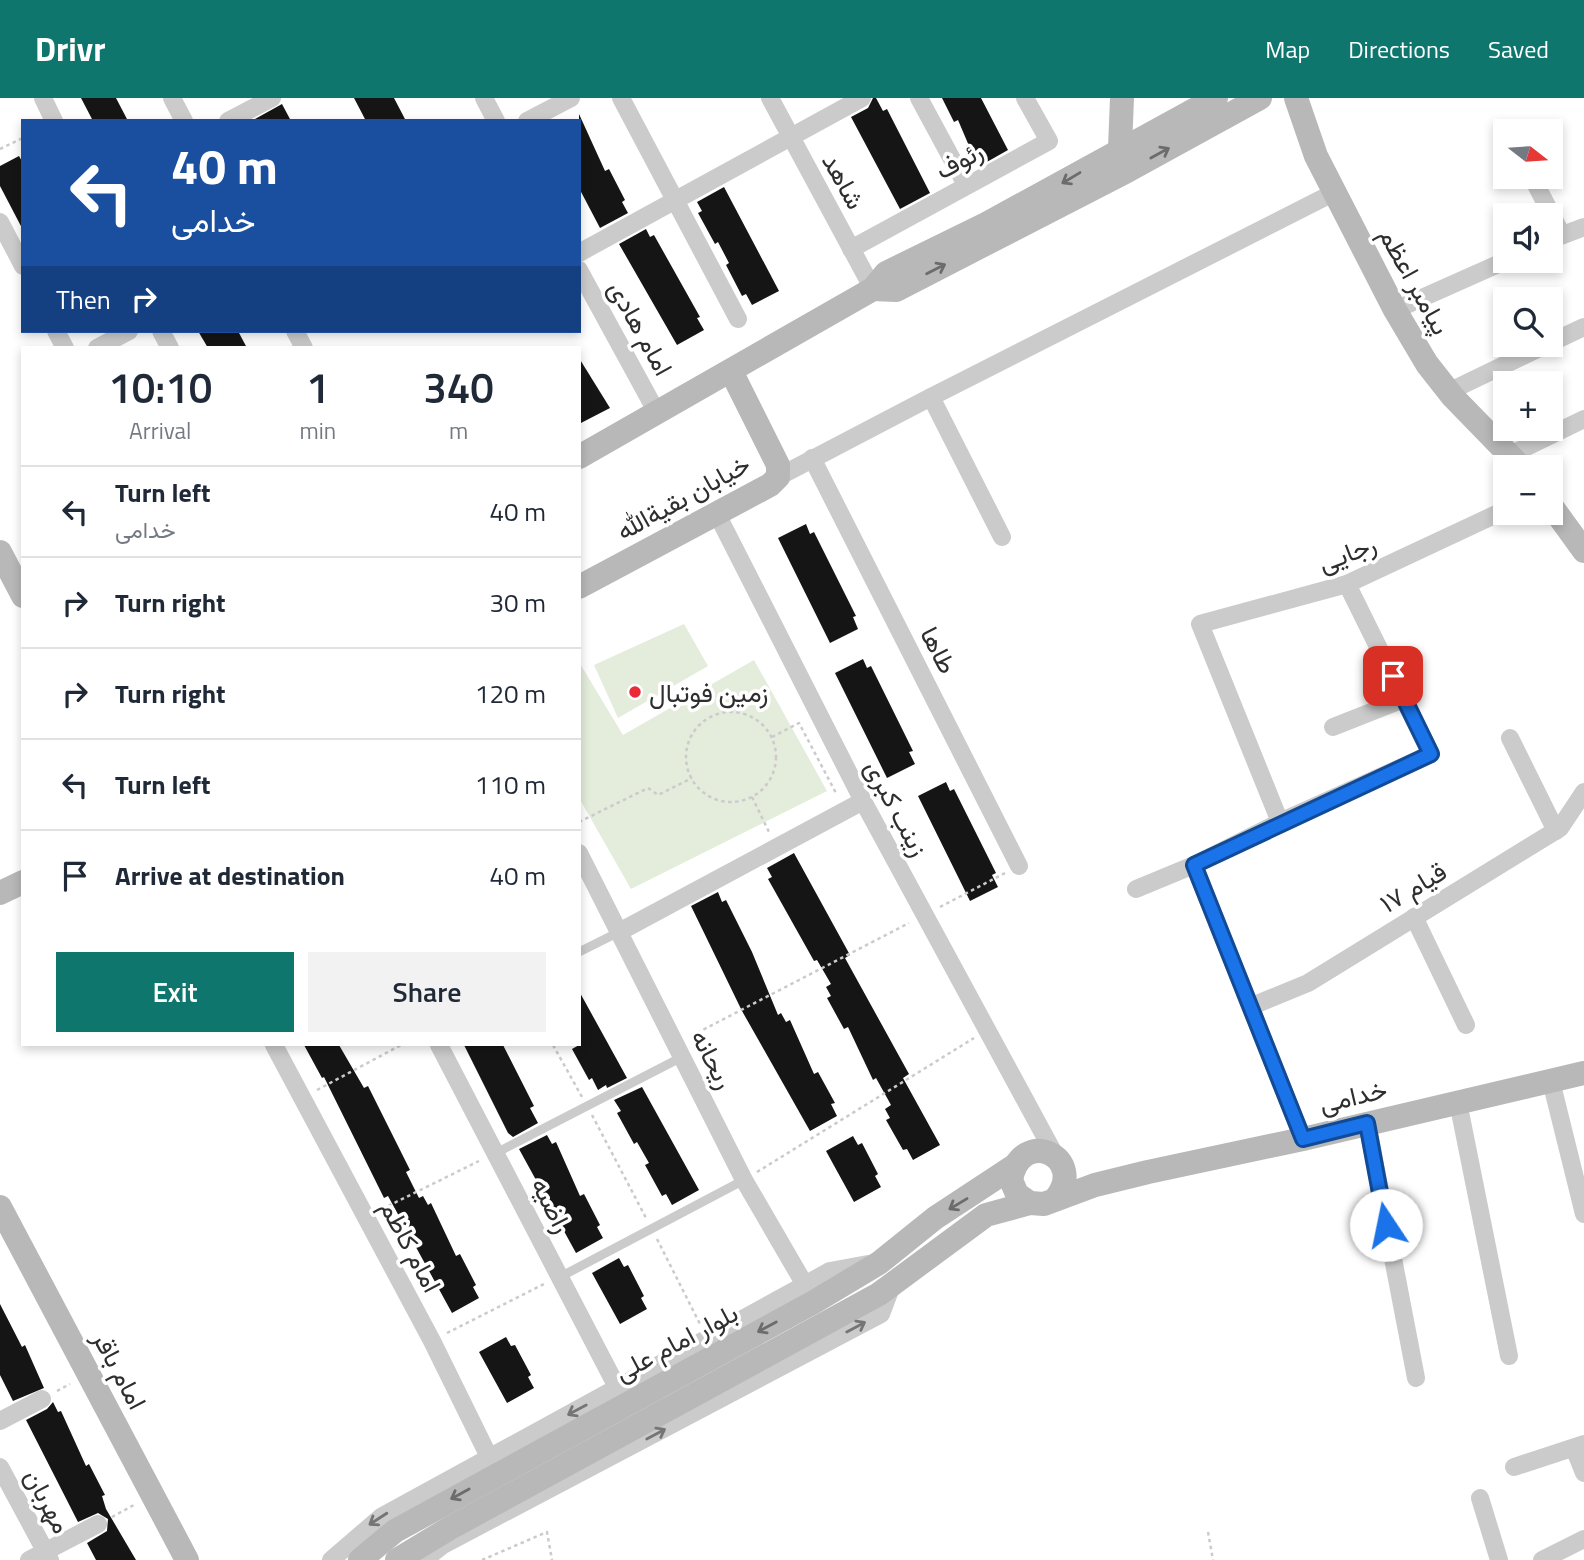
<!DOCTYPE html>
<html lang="en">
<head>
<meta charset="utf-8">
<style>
  :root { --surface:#fff; --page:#f2f2f3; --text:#1f2937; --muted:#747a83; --line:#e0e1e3; --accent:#0f766e }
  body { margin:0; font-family:"Titillium Web",Vazirmatn,sans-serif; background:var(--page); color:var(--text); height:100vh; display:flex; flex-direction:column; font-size:26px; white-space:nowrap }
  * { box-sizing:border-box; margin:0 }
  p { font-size:23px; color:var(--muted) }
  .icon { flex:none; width:38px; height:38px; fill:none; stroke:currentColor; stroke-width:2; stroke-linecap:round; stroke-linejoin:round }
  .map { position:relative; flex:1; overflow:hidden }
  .panel { position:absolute; left:21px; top:248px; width:560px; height:700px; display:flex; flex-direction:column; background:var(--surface); border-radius:0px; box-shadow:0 4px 10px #0003 }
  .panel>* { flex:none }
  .banner { position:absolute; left:21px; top:21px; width:560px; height:214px; border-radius:0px; box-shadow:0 4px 10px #0003; background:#1a4fa0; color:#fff; overflow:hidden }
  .needle { width:46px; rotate:107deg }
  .buttons { position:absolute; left:1493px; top:21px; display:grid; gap:14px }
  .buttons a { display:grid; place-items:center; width:70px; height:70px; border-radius:0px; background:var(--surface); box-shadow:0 4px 10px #0003; font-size:35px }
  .pin { position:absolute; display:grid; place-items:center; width:60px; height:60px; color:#fff; margin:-30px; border-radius:14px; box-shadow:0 4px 10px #0006 }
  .me { position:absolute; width:77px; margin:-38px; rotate:349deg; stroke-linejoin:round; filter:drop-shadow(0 0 5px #0008) }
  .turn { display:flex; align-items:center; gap:24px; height:147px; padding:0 35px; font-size:32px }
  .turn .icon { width:91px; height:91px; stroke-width:2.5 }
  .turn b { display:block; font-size:49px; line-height:60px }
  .then { display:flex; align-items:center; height:66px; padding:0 35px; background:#0003; gap:14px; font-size:26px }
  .eta { display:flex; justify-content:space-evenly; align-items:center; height:119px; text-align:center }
  .eta b { font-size:42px; font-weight:600; line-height:49px }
  .button { display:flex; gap:14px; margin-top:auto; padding:14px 35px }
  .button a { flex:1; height:80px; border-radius:0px; background:var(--accent); color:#fff; font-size:28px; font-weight:600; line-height:80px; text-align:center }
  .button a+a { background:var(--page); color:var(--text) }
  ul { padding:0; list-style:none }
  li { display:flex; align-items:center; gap:21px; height:91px; padding:0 35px; border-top:2px solid var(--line) }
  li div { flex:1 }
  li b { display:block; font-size:26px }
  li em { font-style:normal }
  header { display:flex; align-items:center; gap:42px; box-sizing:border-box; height:98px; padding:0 35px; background:var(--accent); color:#fff }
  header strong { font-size:33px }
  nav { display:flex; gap:38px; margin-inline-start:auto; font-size:24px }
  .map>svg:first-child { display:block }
  .green { fill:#e4ecdc }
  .building { fill:#151515 }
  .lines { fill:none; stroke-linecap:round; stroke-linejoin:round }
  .path { stroke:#cbcbcb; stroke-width:2.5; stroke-dasharray:3.5 3.5; stroke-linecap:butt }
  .lane { stroke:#cbcbcb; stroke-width:9 }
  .street { stroke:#cbcbcb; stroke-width:18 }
  .secondary { stroke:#b8b8b8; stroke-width:24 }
  .oneway { stroke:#6c6c6c }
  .oneway2 { stroke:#757575 }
  .route-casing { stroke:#114b97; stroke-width:18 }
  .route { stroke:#1a73e8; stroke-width:12 }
  .poi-dot { fill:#ea2c37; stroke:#fff; stroke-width:2.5 }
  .labels { text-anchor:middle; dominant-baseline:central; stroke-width:7; stroke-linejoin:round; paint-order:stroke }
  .street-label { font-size:26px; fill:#2e2e2e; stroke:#fff }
  .poi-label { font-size:26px; fill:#2e2e2e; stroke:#fff; text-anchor:start }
</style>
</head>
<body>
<header>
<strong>Drivr</strong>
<nav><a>Map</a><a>Directions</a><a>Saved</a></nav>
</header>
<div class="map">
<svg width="1584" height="1462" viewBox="0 0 1584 1462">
  <rect width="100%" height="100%" fill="#fff"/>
  <g class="green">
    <polygon points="684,526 708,568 618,620 594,567"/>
    <polygon points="754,562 827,693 631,791 579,700 579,564 623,637"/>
  </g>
  <g class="building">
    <polygon points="81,0 116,0 128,23 93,23"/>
    <polygon points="354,0 394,0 406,23 366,23"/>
    <polygon points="873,0 876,0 883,13 887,11 930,95 900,111 851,19 868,10"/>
    <polygon points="942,0 981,0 1008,52 978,69 958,22 954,24"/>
    <polygon points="282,6 291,23 256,23 255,21"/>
    <polygon points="579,16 605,73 609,71 625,102 622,104 628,115 600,130 579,90"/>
    <polygon points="19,58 23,65 23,132 0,88 0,68"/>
    <polygon points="724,89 779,193 752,207 746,196 742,198 726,167 729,165 718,144 715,146 698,115 702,113 697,104"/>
    <polygon points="646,131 650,139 654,137 700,219 697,220 704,232 677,247 619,146"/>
    <polygon points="198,233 238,233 247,250 208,250"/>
    <polygon points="579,260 610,310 579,326"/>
    <polygon points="806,426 810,436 814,434 856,518 853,519 858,531 830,545 778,440"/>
    <polygon points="863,561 867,570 871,568 913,653 909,654 915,666 887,680 835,575"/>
    <polygon points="946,684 950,693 954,691 996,775 992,777 998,789 970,803 918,698"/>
    <polygon points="794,755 850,857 845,860 909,976 903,980 940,1047 913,1062 907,1051 903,1052 886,1022 890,1020 885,1011 891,1007 876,980 873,982 848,929 844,931 827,900 831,898 826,889 831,886 817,862 814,863 768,781 772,779 767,770"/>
    <polygon points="718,794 722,804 726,802 752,854 778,917 781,915 786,924 790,922 814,976 818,974 835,1005 831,1006 837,1018 810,1033 742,913 691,808"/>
    <polygon points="579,893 627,980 607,990 606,987 598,992 592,980 589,982 572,951 579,947"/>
    <polygon points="304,947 339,947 364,990 368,988 410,1072 406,1074 419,1100 423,1098 428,1107 431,1105 456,1158 460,1156 476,1187 473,1189 479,1200 452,1215 388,1098 384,1100 324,979 322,980"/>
    <polygon points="464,947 503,947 534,1008 530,1010 538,1025 513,1039 508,1035"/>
    <polygon points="642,989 699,1092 672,1107 666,1096 662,1098 645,1067 649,1065 637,1044 634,1046 617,1015 621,1013 614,1002"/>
    <polygon points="547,1037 552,1046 556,1044 580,1098 584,1096 600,1127 597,1129 603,1140 576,1155 519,1051"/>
    <polygon points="853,1038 858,1047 862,1045 878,1076 875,1078 881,1089 854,1104 826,1053"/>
    <polygon points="619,1160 624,1169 628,1167 644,1198 641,1200 647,1211 620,1226 592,1175"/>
    <polygon points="0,1206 22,1249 25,1247 44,1290 13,1303 0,1277"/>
    <polygon points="506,1239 511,1248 515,1247 531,1277 528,1279 534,1290 507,1305 479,1254"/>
    <polygon points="53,1304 58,1314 61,1313 86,1368 89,1366 105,1397 102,1398 106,1411 136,1462 96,1462 87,1445 107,1433 108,1421 98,1415 78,1424 26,1322 47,1311"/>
  </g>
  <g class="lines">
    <g class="path">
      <polyline points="0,51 23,40"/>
      <circle cx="731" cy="659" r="45"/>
      <polyline points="772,639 799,625 837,697"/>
      <polyline points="752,699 769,734"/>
      <polyline points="579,724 648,690 658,697 692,680"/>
      <polyline points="940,809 1005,775"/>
      <polyline points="691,938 909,825"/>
      <polyline points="553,947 582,999"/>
      <polyline points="317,992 401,947"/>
      <polyline points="592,1017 646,1120"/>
      <polyline points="757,1074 974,940"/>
      <polyline points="382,1111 479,1063"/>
      <polyline points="657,1141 700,1226"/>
      <polyline points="447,1235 544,1186"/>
      <polyline points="57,1293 70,1286"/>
      <polyline points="112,1419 134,1407"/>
      <polyline points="1208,1434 1213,1462"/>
      <polyline points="482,1462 547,1434 552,1462"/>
    </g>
    <g class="lane">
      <polyline points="579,854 619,834"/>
      <polyline points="496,1055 682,959"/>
      <polyline points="560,1179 744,1082"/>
    </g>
    <g class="street">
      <polyline points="43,0 54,23"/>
      <polyline points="172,0 184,23"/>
      <polyline points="484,0 496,23"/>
      <polyline points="621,0 738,221"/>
      <polyline points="770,0 873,191"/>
      <polyline points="919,0 966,87"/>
      <polyline points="228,23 272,0"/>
      <polyline points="527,23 571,0"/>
      <polyline points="1532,79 1562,137"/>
      <polyline points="0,124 23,168"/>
      <polyline points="1550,142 1584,129"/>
      <polyline points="851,151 1049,43 1025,0"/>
      <polyline points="579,155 862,0"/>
      <polyline points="579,172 656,313"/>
      <polyline points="1395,212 1505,163"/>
      <polyline points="56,233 65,250"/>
      <polyline points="161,233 170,250"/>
      <polyline points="295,233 304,250"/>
      <polyline points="1550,245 1584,229"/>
      <polyline points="97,250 129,233"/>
      <polyline points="1448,294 1546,247"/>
      <polyline points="931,299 1335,94"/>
      <polyline points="1510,357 1584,321"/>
      <polyline points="812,360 1019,768"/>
      <polyline points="778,379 931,299 1002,439"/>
      <polyline points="717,416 863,703 1056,1059"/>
      <polyline points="1333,629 1404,601"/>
      <polyline points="1510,640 1556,733"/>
      <polyline points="1280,724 1431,656 1347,486"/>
      <polyline points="579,755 744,1082 805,1187"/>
      <polyline points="1194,767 1303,1041"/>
      <polyline points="1136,791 1194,767 1280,724 1200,526 1347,486 1505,412"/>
      <polyline points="1414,819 1466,927"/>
      <polyline points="619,834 863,703"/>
      <polyline points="1252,908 1308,885 1560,730 1584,694"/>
      <polyline points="274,947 432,1243 494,1369"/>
      <polyline points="439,947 618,1291"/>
      <polyline points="1551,983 1584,1116"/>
      <polyline points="1458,1004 1509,1258"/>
      <polyline points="1367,1025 1416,1280"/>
      <polyline points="0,1323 42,1301"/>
      <polyline points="1574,1350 1584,1375"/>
      <polyline points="0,1369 50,1462"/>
      <polyline points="1514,1369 1584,1346"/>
      <polyline points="1480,1400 1499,1462"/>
      <polyline points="29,1462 98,1426"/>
      <polyline points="331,1462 381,1419 830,1173 868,1166"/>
      <polyline points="424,1462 443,1447 881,1216 892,1187"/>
      <polyline points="1542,1462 1584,1441"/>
    </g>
    <g class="secondary">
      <polyline points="1122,0 1120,50 1124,62"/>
      <polyline points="1296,0 1316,58 1395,212 1427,266 1453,299 1521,369"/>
      <polyline points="873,191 896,192 1127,73 1260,0"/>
      <polyline points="579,359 873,191 886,175 986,126 1216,0"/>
      <polyline points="1550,406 1584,453"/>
      <polyline points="0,454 23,498"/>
      <polyline points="579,489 770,387 778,379 778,367 731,273"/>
      <polyline points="0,795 23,784"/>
      <path d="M1056,1100C1088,1060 1021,1027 1011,1082L1017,1096L1030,1105L1044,1106L1095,1087L1148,1074L1303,1041L1584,975"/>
      <polyline points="0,1109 187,1462"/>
      <polyline points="360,1462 395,1433 814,1204 879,1165 935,1120 1014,1068"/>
      <polyline points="397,1462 450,1430 879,1196 986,1117 1030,1105"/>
    </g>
  </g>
  <defs><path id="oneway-shaft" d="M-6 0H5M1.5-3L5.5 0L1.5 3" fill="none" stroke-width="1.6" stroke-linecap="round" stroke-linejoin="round" transform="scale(1.75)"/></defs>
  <g class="oneway">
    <use href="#oneway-shaft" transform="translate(1160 55) rotate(-29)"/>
    <use href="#oneway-shaft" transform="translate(1071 80) rotate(149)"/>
    <use href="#oneway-shaft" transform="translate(936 171) rotate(-27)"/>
    <use href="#oneway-shaft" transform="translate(958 1106) rotate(149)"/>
    <use href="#oneway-shaft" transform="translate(767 1229) rotate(152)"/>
    <use href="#oneway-shaft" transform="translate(460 1396) rotate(151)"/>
  </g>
  <g class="oneway2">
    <use href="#oneway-shaft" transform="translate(856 1229) rotate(-28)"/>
    <use href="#oneway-shaft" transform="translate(577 1312) rotate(152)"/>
    <use href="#oneway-shaft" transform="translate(656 1336) rotate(-28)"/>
    <use href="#oneway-shaft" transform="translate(378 1421) rotate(147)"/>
  </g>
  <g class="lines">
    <defs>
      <polyline id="route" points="1386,1127 1367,1025 1303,1041 1194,767 1431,656 1393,578"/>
    </defs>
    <use href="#route" class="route-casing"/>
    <use href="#route" class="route"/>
  </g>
  <circle class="poi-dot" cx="635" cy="594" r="7"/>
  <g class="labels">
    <g class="street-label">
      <text transform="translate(959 62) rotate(-28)">رئوف</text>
      <text transform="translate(844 83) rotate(61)">شاهد</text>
      <text transform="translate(1415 183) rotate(61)">پیامبر اعظم</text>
      <text transform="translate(641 230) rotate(61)">امام هادی</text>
      <text transform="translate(683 399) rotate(-29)">خیابان بقیةالله</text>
      <text transform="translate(1347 455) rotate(-21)">رجایی</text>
      <text transform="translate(939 552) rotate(63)">طاها</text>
      <text transform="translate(897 710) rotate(62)">زینب کبری</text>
      <text transform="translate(1413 789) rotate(-31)">قیام ۱۷</text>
      <text transform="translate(713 961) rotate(63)">ریحانه</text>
      <text transform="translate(1353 998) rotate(-13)">خدامی</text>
      <text transform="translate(552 1107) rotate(63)">راضیه</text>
      <text transform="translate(411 1148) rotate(62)">امام کاظم</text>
      <text transform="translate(676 1244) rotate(-28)">بلوار امام علی</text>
      <text transform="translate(120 1272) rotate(62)">امام باقر</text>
      <text transform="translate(48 1403) rotate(62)">مهربان</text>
    </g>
    <g class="poi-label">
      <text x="649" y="594">زمین فوتبال</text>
    </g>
  </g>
</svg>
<div class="buttons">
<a><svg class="needle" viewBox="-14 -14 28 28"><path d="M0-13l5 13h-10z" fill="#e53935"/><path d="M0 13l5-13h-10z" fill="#747a83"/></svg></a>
<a><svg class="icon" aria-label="sound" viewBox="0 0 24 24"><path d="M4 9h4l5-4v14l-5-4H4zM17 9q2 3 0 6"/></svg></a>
<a><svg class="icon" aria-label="search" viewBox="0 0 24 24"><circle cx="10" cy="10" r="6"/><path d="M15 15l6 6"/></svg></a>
<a>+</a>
<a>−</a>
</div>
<div class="pin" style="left:1393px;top:578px;background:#d93025"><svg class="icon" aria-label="arrive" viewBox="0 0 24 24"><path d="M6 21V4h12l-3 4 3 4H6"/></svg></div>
<svg class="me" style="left:1386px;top:1127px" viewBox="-20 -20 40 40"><circle r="19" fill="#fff"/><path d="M0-13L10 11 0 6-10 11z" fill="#1a73e8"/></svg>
<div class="banner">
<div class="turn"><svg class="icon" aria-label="left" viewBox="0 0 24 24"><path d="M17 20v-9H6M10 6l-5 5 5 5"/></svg><div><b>40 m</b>خدامی</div></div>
<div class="then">Then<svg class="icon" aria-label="right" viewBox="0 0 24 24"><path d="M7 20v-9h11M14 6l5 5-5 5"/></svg></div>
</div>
<section class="panel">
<div class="eta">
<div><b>10:10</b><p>Arrival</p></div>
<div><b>1</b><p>min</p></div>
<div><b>340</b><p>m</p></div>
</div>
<ul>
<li><svg class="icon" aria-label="left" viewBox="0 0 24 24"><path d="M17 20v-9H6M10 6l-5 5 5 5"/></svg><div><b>Turn left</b><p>خدامی</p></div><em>40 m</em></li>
<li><svg class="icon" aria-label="right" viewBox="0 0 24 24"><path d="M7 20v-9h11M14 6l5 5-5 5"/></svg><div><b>Turn right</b></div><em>30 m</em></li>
<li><svg class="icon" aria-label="right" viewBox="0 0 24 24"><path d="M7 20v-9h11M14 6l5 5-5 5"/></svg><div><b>Turn right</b></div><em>120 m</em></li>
<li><svg class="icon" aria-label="left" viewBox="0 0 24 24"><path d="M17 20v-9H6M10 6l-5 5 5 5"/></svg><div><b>Turn left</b></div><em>110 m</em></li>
<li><svg class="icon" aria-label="arrive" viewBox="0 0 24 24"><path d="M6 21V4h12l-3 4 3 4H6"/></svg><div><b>Arrive at destination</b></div><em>40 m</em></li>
</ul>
<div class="button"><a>Exit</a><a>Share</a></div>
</section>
</div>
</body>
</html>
